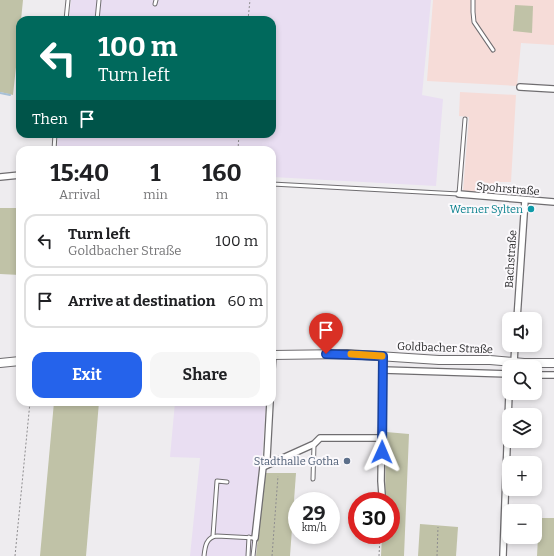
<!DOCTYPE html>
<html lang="en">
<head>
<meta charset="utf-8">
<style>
  :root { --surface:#fff; --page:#f6f6f6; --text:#202124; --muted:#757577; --line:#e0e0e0; --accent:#2563eb }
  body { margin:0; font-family:Bitter,serif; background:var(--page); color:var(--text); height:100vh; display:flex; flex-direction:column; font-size:15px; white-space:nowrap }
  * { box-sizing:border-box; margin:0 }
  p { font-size:13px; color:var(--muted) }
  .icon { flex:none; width:22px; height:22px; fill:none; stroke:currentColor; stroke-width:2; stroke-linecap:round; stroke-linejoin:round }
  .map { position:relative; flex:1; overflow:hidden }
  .sheet { position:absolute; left:16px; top:146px; width:260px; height:260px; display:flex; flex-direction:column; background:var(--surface); border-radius:12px; box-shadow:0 2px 6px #0003 }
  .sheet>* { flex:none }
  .banner { position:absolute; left:16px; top:16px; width:260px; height:122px; border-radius:12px; box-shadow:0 2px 6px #0003; background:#00695c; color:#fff; overflow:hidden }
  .tools { position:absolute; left:502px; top:312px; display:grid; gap:8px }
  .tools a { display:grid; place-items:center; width:40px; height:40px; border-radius:8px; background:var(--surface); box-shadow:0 2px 6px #0003; font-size:20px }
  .speed { position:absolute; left:288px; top:492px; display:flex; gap:8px; font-size:20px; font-weight:700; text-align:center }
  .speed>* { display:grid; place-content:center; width:52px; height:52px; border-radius:50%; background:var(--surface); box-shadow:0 2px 6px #0003; line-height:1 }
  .speed small { font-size:10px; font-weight:400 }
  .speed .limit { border:6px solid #d22; background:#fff; color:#111 }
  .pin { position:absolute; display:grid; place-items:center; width:34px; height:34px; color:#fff; margin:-41px -17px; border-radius:50% 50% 50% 0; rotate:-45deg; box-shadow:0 0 4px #0007 }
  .pin .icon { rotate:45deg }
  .me { position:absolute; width:44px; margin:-22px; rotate:1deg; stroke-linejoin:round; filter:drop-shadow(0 0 3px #0008) }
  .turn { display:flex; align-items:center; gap:14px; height:84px; padding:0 16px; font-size:18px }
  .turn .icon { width:52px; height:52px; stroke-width:2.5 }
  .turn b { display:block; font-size:28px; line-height:34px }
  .then { display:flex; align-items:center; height:38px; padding:0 16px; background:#0003; gap:8px; font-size:15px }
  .eta { display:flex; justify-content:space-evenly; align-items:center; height:68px; text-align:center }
  .eta b { font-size:24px; font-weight:700; line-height:28px }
  .button { display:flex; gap:8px; margin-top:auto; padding:8px 16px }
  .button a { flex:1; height:46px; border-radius:12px; background:var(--accent); color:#fff; font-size:16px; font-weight:700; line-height:46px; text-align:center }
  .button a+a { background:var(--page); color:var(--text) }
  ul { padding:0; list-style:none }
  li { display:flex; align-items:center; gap:12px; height:54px; margin:0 8px 6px; padding:0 8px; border:2px solid var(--line); border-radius:12px }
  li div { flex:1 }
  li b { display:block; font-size:15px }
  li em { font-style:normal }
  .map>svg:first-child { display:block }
  .industrial { fill:#e9def2 }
  .education { fill:#f6dcd8 }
  .green { fill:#c0c2a7 }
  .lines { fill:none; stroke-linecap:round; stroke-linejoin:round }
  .stream { stroke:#a7c0d6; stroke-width:2 }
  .service-casing { stroke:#6f6d70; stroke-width:5 }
  .minor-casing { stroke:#6f6d70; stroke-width:8 }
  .secondary-casing { stroke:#6f6d70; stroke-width:10 }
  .path { stroke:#8e8d8f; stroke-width:1; stroke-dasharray:2 2; stroke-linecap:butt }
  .service { stroke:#fff; stroke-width:3 }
  .minor { stroke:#fff; stroke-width:5.5 }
  .secondary { stroke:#fff; stroke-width:8 }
  .route-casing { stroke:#184099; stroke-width:10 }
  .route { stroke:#2563eb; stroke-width:7 }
  .slow { stroke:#f59e0b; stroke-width:7 }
  .culture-dot { fill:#0f9aa8; stroke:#fbf9fc; stroke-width:1.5 }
  .service-dot { fill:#5c6f8a; stroke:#fbf9fc; stroke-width:1.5 }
  .labels { text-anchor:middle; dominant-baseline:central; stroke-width:4; stroke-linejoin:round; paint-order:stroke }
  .street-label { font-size:11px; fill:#272728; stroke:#fbf9fc }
  .culture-label { font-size:11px; fill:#0d838f; stroke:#fbf9fc; text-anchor:end }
  .service-label { font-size:11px; fill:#4e5e75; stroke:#fbf9fc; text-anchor:end }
</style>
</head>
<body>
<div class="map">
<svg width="554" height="556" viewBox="0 0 554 556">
  <rect width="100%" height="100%" fill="#eeecef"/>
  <g class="industrial">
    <polygon points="71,0 431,0 422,95 443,99 436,186 272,177 272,150 57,150 58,134 272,134 272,20 69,20"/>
    <polygon points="175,402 266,402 261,472 264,473 256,556 190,556 200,458 170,457"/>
  </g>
  <g class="education">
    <polygon points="433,0 554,0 554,45 521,43 517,86 427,81"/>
    <polygon points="460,92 516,95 511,182 497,182 496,193 463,191 469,117 459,116"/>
  </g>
  <g class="green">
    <polygon points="0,0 23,0 21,20 20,20 20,30 13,95 0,92"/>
    <polygon points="515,5 533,6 532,33 513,31"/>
    <polygon points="0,208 20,208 20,275 0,274"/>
    <polygon points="54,402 99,402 86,556 40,556"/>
    <polygon points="386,432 409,434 404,556 381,556 382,535 391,535 391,501 385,501"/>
    <polygon points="264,473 296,473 290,556 256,556"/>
    <polygon points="539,518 554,518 554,556 537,556"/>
    <polygon points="420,524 458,527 456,556 418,556"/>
  </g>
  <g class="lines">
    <polyline class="stream" points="0,93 10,95"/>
    <defs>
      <g id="service">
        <polyline points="473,0 473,12 474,22 493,50"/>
        <polyline points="155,4 156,0"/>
        <polyline points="66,20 68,0"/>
        <polyline points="97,20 99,0"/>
        <polyline points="54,150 55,134"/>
        <polyline points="272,184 459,194 465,119"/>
        <polyline points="313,479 314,444"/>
        <polyline points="213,536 217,481 227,482"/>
        <path d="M204,556C205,547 206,537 217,536L255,538L253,556"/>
        <polyline points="248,556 249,537"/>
      </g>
      <g id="minor">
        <polyline points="520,87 554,89"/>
        <polyline points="0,177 20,175"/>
        <polyline points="459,194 554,202"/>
        <polyline points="517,319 525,200"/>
        <polyline points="514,362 515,345"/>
        <polyline points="272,369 273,355"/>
        <polyline points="383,370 509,374"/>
        <polyline points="535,375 554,375"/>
        <polyline points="263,467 314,444 320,438 382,438"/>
        <polyline points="382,495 381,481 383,356"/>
        <polyline points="255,538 263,467 267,457 270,402"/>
        <polyline points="503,556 509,393"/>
      </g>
      <g id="secondary">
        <polyline points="272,355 347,354 439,360 490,360 524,363 554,363"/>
        <polyline points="0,363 20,361"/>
      </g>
    </defs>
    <use href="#service" class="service-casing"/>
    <use href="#minor" class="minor-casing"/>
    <use href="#secondary" class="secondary-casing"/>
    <g class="path">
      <polyline points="248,20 250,0"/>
      <polyline points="238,150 239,134"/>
      <polyline points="15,556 30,402"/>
      <polyline points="272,556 278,476"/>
      <polyline points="379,556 380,535"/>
      <polyline points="437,556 438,527"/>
    </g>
    <use href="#service" class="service"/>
    <use href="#minor" class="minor"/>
    <use href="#secondary" class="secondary"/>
  </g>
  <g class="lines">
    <defs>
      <polyline id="route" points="326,354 383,356 382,452"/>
    </defs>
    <use href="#route" class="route-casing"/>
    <use href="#route" class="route"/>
    <polyline class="slow" points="351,354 382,356"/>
  </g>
  <circle class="culture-dot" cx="531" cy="209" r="4"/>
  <circle class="service-dot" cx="347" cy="461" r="4"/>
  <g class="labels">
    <g class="street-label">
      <text transform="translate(508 189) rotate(5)">Spohrstraße</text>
      <text transform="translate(511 259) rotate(-86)">Bachstraße</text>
      <text transform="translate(445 348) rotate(2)">Goldbacher Straße</text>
    </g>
    <g class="culture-label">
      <text x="523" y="209">Werner Sylten</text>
    </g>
    <g class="service-label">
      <text x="339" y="461">Stadthalle Gotha</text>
    </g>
  </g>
</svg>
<div class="tools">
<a><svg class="icon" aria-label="sound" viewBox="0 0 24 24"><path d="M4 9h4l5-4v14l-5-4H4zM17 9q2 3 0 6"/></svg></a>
<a><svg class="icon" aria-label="search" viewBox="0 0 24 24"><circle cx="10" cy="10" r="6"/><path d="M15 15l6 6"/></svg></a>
<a><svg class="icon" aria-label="layers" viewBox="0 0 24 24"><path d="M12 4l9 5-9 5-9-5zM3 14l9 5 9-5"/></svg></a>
<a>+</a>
<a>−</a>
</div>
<div class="speed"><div>29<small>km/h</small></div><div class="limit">30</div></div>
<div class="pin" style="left:326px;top:354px;background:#d93025"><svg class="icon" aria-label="arrive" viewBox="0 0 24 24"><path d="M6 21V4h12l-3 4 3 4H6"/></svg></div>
<svg class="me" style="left:382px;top:452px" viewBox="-20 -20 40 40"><path d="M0-17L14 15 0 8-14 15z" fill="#2563eb" stroke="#fff" stroke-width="4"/></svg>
<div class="banner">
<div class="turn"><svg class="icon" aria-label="left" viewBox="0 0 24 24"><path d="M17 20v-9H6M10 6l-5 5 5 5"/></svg><div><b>100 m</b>Turn left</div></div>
<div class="then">Then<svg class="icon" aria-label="arrive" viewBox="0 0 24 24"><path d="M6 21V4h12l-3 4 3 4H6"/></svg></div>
</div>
<section class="sheet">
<div class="eta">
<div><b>15:40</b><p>Arrival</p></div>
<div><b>1</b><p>min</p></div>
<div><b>160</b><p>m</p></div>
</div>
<ul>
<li><svg class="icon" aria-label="left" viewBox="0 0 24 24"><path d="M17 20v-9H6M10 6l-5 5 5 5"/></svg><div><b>Turn left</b><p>Goldbacher Straße</p></div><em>100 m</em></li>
<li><svg class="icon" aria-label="arrive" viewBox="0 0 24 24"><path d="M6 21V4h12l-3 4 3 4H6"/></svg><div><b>Arrive at destination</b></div><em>60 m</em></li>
</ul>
<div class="button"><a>Exit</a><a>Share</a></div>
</section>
</div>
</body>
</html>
